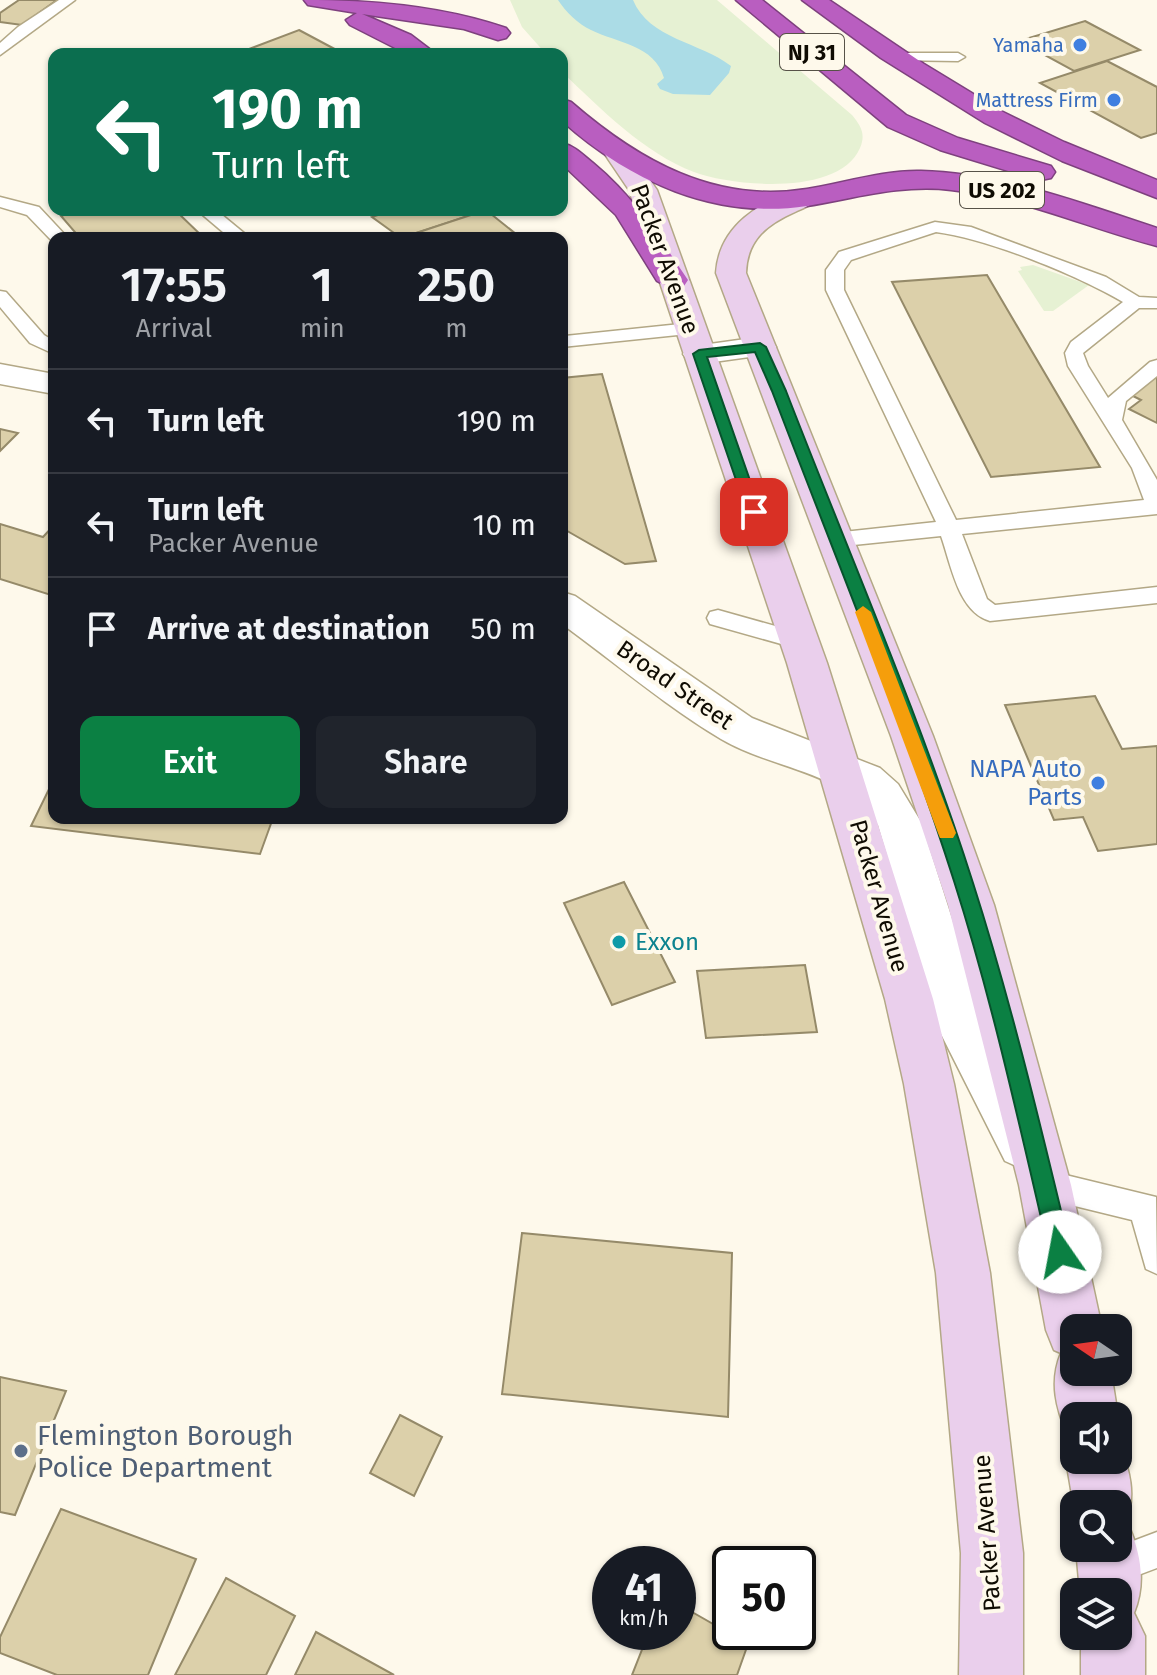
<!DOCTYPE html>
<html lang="en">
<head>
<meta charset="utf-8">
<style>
  :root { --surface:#171b24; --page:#20242c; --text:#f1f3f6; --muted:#9ea1a6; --line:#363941; --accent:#0b8043 }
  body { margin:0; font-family:"Fira Sans",sans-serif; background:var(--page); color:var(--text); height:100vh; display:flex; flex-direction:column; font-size:30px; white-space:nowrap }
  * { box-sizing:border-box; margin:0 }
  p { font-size:26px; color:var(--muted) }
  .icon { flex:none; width:44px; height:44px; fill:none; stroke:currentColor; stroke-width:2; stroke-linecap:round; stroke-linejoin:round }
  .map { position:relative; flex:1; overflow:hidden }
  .details { position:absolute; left:48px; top:232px; width:520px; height:592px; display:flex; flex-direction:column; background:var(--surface); border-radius:16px; box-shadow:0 2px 6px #0004 }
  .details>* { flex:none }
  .hud { position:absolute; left:48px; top:48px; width:520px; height:168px; border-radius:16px; box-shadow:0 2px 6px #0004; background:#0b6e4f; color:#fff; overflow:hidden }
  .needle { width:52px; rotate:283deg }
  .tools { position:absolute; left:1060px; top:1314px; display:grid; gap:16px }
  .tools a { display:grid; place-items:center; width:72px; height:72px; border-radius:16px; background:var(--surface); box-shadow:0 2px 6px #0004; font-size:40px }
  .speed { position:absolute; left:592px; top:1546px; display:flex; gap:16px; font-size:40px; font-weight:700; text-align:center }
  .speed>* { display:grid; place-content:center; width:104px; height:104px; border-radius:50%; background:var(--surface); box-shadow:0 2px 6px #0004; line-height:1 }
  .speed small { font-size:20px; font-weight:400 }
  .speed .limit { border:4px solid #111; border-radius:12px; background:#fff; color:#111 }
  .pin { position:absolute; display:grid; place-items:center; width:68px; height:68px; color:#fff; margin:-34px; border-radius:16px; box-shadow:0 4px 12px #0006 }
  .me { position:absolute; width:88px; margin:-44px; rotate:348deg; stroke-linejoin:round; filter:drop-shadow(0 0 6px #0008) }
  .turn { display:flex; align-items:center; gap:28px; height:168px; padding:0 32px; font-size:36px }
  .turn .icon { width:104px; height:104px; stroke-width:2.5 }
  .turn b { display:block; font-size:56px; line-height:68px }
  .eta { display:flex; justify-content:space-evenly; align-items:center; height:136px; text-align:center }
  .eta b { font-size:48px; font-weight:600; line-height:56px }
  .button { display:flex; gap:16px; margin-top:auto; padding:16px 32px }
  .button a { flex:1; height:92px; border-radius:16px; background:var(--accent); color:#fff; font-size:32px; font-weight:600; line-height:92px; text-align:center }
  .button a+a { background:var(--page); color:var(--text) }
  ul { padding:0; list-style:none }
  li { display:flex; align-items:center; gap:24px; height:104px; padding:0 32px; border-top:2px solid var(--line) }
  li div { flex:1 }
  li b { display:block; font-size:30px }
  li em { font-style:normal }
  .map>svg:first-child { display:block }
  .green { fill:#e6f1d3 }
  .water { fill:#abdce6 }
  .building { fill:#dcd0aa; stroke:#958a69; stroke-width:2 }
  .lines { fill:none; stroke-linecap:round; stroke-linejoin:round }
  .lane-casing { stroke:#b3a886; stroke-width:3 }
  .street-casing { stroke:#b3a886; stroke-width:3 }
  .secondary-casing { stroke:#b3a886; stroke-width:3 }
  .highway-casing { stroke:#7e417e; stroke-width:3 }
  .lane { fill:#fff; fill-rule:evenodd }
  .street { fill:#fff; fill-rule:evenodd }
  .secondary { fill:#eacfec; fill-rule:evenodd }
  .highway { fill:#b95ec0; fill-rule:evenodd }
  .route { fill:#0b8043; stroke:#07532c; stroke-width:2 }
  .slow { fill:#f59e0b }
  .shop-dot { fill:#3f7fe0; stroke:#fef9eb; stroke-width:3 }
  .culture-dot { fill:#0f9aa8; stroke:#fef9eb; stroke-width:3 }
  .service-dot { fill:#5c6f8a; stroke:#fef9eb; stroke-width:3 }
  .labels { text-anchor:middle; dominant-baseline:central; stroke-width:8; stroke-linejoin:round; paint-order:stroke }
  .far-shop-label { font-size:20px; fill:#366cbe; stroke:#fef9eb; text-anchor:end }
  .shield { fill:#fef9eb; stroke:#575248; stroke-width:2 }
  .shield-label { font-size:22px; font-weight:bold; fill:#0f0b02 }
  .street-label { font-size:24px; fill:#0f0b02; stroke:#fef9eb }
  .shop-label { font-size:24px; fill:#366cbe; stroke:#fef9eb; text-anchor:end }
  .culture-label { font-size:24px; fill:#0d838f; stroke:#fef9eb; text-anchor:start }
  .near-service-label { font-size:28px; fill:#4e5e75; stroke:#fef9eb; text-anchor:start }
</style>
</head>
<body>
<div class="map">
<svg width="1157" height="1675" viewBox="0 0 1157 1675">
  <rect width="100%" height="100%" fill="#fef9eb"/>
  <g class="green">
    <path d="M510,0H717L852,115C861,126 866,134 860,148C840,196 734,187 694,172C644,153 601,109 562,72V54H546L522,27Z"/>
    <polygon points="1033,265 1089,285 1053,311 1044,311 1018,271 1022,270 1020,267"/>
  </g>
  <path class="water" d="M558,0H633C649,39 700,42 731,66L729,73L710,95L673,94L660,89L657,84L664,78C655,45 617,43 591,30C578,24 566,12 558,0Z"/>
  <g class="building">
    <polygon points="19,0 57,0 22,25 0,22 0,13"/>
    <polygon points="1085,21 1140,50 1074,71 1019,41"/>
    <polygon points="299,30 344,54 236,54"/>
    <polygon points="1107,61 1157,87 1157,133 1141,138 1040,83"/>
    <polygon points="78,210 175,210 204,238 80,238 61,216"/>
    <polygon points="392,210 486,210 401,238 372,217"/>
    <polygon points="486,210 521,238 401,238"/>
    <polygon points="987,275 1100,467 991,477 892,282"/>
    <polygon points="602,374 656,561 625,564 562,528 562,378"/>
    <polygon points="1157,374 1157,423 1129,409 1141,400 1131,395"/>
    <polygon points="0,429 18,433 0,451"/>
    <polygon points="0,524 43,537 54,525 54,596 0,579"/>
    <polygon points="1095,696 1122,749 1157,746 1157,844 1098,851 1083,817 1054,820 1005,705"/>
    <polygon points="54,779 54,818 273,818 260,854 31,826"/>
    <polygon points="624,882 675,982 612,1005 564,903"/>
    <polygon points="805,965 817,1032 706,1038 697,971"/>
    <polygon points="522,1233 732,1253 728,1417 502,1394"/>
    <polygon points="0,1377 66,1391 15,1515 0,1512"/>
    <polygon points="400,1415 442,1437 414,1496 370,1473"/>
    <polygon points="61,1509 196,1559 148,1675 57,1675 0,1653 0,1637"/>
    <polygon points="226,1578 295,1616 266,1675 175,1675"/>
    <polygon points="678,1604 748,1644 737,1675 632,1675 649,1632 678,1632"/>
    <polygon points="316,1632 394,1675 295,1675"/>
  </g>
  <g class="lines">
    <defs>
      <g id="lane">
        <polygon points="59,0 75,0 0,55 0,43 18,27"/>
        <polygon points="896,53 958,53 965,57 958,61 891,60 891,54"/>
        <polygon points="0,197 39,207 68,238 54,238 53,242 27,215 0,207"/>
        <polygon points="197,210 216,210 250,238 230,238"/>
        <path d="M935,222L971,227L1106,277L1139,297L1157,298V308H1139L1083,353L1088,366L1108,398L1150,362L1157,360V376L1126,401L1122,420L1157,480V514L962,534L987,599L995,605L1157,587V603L990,621C958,612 951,564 941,536L834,547L826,545L823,540L826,535L834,533L936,522L826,290V270L839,252ZM936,232C989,239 1077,275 1123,302L1071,342L1065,353L1068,366L1132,468L1144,500L956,520L844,290V270L851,260Z"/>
        <polygon points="0,291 6,292 44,335 54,341 54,354 30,343 0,307"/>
        <polygon points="690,323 699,329 697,333 562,347 562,337 565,336"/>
        <polygon points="718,610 807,635 811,641 807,647 799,649 710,624 707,618 710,612"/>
        <polygon points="1045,1170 1156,1197 1157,1274 1146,1269 1132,1220 1034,1196 1029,1185 1034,1174"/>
        <polygon points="1157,1532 1157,1568 1109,1586 1096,1581 1091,1568 1096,1555"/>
      </g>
      <g id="street">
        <polygon points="760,337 771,340 776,347 771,354 699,364 688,361 683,354 688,347"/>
        <polygon points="0,364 54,374 54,394 0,384"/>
        <path d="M562,592L575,596L752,718L880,768L898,784L921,822L985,1022L1049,1144L1041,1161L1023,1169L1005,1161L938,1028L878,825C845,770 773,770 721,739C666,706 614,662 562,624Z"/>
      </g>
      <g id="secondary">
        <polygon points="617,145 627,147 657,190 827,663 933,999 954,1084 990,1273 1023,1553 1023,1675 959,1675 961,1553 936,1273 904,1084 885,999 787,663 629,190 604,153 607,147"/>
        <path d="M802,190L812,192L816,198C811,206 803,208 795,212C766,225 747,240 746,273L933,736L994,905L1071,1185L1102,1328H1074V1372H1111L1118,1416H1074V1439L1068,1437C1056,1408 1049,1382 1061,1353L1054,1350L1046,1330L1019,1185L948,905L891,736L716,273C719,226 760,200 802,190Z"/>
        <path d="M1074,1441V1460H1118V1441C1130,1470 1137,1496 1125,1525L1129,1526C1141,1555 1146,1583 1134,1613L1145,1636V1675H1081V1636H1118V1592H1080L1076,1548H1118V1504H1074V1507L1066,1460Z"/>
      </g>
      <g id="highway">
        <path d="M304,0C372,0 442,6 506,28L510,33L506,38L498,40L464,29L362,14L411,35L436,54H407L350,25L346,20L357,13L308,5Z"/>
        <polygon points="736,0 762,0 906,115 958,138 1051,166 1055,172 1051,178 1041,180 1031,178 940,150 888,127"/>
        <polygon points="802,0 829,0 924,64 1003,112 1064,142 1157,180 1157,198 1062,161 985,123 881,58"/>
        <path d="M562,99L571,102C639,161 715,204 807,189C845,183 882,170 921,171C1002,173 1081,203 1157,228V246C1088,228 1023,198 951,190C901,184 856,198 807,206C715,220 629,181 562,121Z"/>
        <path d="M562,143C575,146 583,155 593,163C634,197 659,237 688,280L684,286L673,289L657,281L616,215L562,164Z"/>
      </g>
    </defs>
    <use href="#lane" class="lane-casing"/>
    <use href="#street" class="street-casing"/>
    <use href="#secondary" class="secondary-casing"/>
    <use href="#highway" class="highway-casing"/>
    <use href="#lane" class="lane"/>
    <use href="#street" class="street"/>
    <use href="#secondary" class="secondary"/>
    <use href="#highway" class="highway"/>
  </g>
  <path class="route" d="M760,343L766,347L786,391C849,554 920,716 973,883C1012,1005 1041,1128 1071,1252L1068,1260L1060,1263L1052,1260L1049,1252C1020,1128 993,1003 954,881C901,715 834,554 772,391L755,352L707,357L761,512L754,516L747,512L693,354L699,350Z"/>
  <polygon class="slow" points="863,606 871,612 956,833 953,838 940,838 938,833 855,612"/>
  <g class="shop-dot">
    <circle cx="1080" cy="45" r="8"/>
    <circle cx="1114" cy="100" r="8"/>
    <circle cx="1098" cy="783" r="8"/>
  </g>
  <circle class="culture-dot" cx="619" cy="942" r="8"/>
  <circle class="service-dot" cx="21" cy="1451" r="8"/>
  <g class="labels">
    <g class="far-shop-label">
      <text x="1064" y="45">Yamaha</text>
      <text x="1098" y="100">Mattress Firm</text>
    </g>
    <g class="shield">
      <rect x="780" y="34" width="64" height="36" rx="6"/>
      <rect x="960" y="172" width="84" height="36" rx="6"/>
    </g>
    <g class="shield-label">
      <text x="812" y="52">NJ 31</text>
      <text x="1002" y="190">US 202</text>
    </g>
    <g class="street-label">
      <text transform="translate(665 259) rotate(70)">Packer Avenue</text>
      <text transform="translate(675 685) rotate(35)">Broad Street</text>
      <text transform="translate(879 896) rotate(74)">Packer Avenue</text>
      <text transform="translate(987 1533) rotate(-94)">Packer Avenue</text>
    </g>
    <g class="shop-label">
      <text x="1082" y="769">NAPA Auto<tspan x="1082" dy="28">Parts</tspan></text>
    </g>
    <g class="culture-label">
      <text x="635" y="942">Exxon</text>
    </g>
    <g class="near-service-label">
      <text x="37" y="1435">Flemington Borough<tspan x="37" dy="32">Police Department</tspan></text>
    </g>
  </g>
</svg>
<div class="tools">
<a><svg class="needle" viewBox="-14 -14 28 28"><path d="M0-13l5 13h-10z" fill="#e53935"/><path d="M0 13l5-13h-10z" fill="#9ea1a6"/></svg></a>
<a><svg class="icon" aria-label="sound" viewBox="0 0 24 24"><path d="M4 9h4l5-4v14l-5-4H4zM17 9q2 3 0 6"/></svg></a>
<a><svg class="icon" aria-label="search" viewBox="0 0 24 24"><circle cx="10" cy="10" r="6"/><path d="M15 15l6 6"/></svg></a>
<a><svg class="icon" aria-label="layers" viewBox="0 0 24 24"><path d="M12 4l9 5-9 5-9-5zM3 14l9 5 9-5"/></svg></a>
</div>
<div class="speed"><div>41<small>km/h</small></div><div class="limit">50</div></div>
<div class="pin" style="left:754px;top:512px;background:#d93025"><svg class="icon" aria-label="arrive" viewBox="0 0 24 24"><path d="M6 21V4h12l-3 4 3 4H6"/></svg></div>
<svg class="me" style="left:1060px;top:1252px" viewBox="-20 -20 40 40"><circle r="19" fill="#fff"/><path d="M0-13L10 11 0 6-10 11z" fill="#0b8043"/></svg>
<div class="hud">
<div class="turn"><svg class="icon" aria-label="left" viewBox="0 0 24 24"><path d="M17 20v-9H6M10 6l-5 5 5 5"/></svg><div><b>190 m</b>Turn left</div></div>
</div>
<section class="details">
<div class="eta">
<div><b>17:55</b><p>Arrival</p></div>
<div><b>1</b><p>min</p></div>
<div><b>250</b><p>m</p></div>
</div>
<ul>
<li><svg class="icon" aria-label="left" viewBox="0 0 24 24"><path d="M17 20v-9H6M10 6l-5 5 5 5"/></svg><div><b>Turn left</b></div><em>190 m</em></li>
<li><svg class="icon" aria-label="left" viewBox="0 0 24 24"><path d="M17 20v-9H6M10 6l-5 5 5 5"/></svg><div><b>Turn left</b><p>Packer Avenue</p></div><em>10 m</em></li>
<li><svg class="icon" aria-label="arrive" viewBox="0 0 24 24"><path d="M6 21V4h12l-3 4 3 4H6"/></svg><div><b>Arrive at destination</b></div><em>50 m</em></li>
</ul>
<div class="button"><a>Exit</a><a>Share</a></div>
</section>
</div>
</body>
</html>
